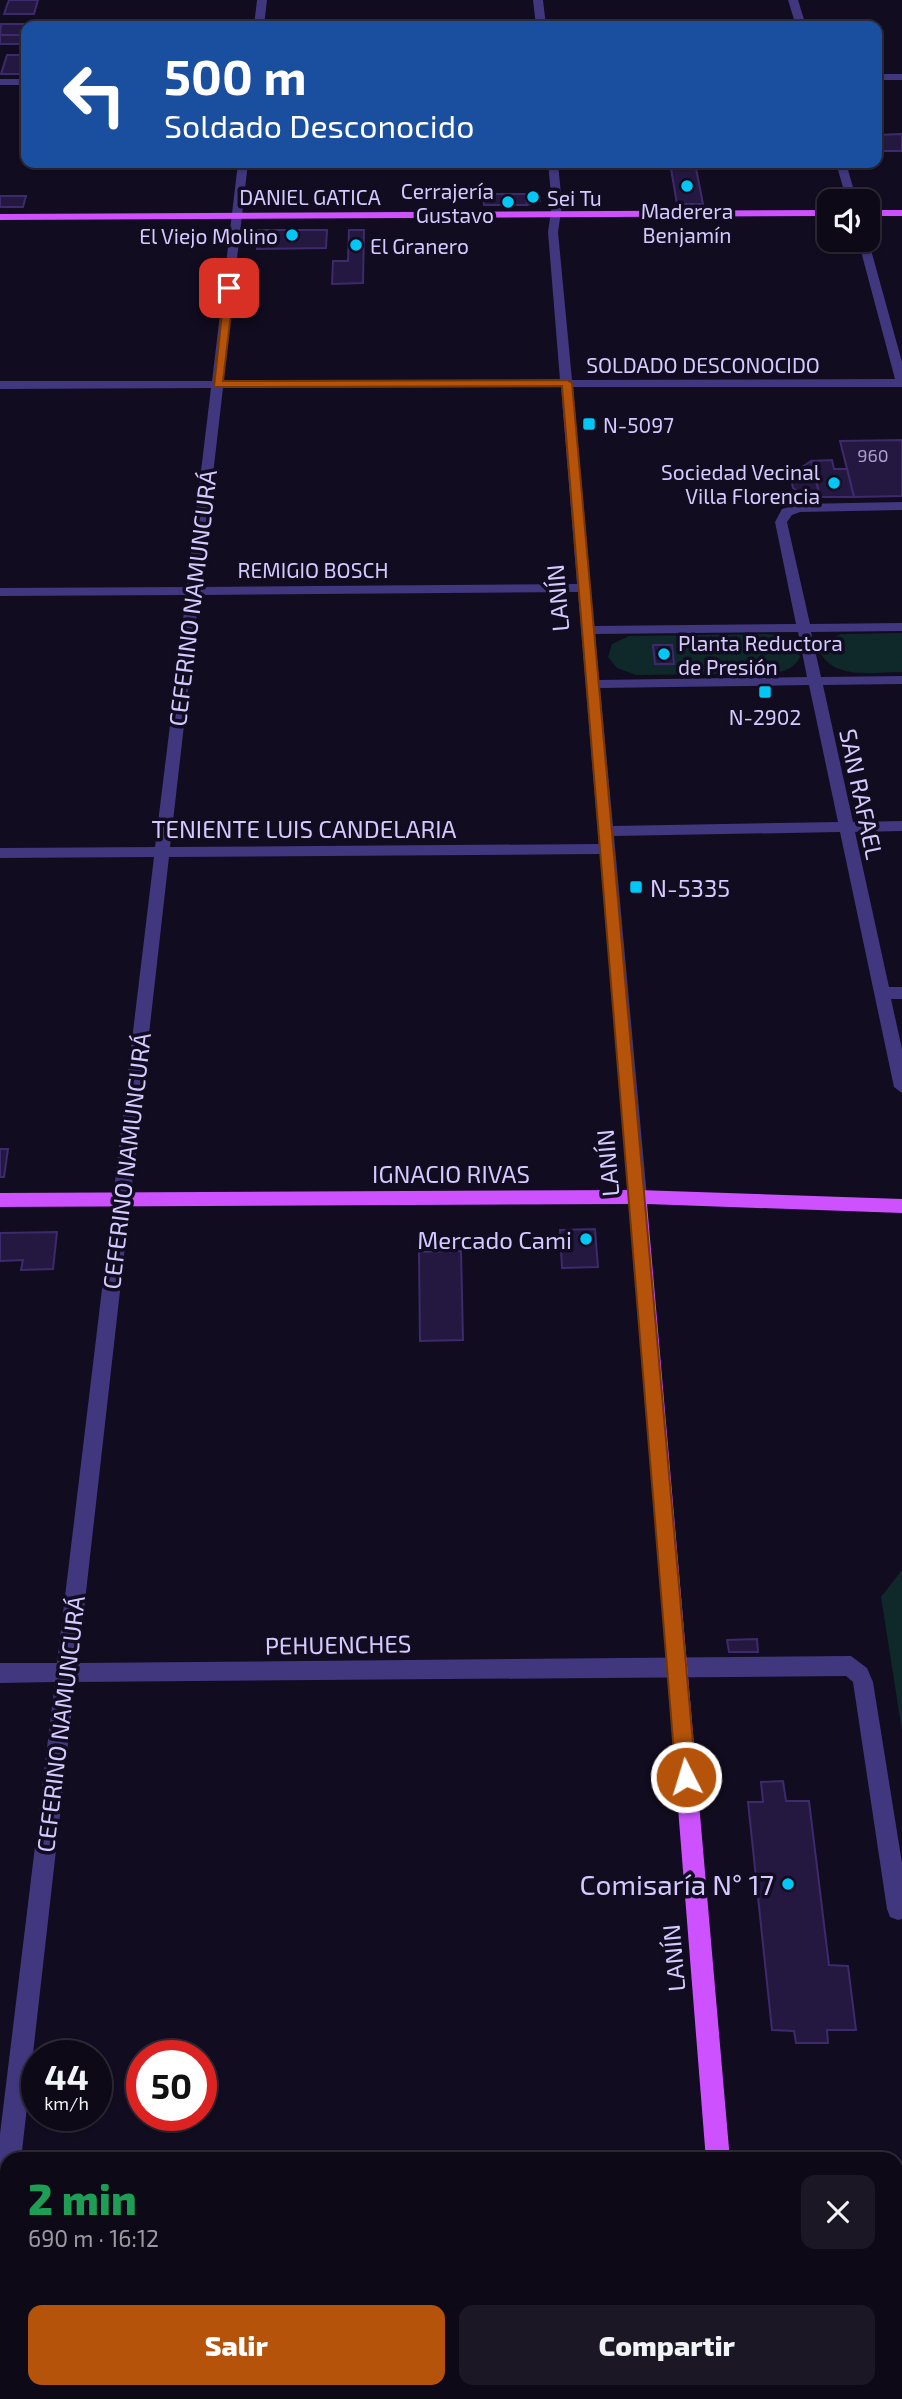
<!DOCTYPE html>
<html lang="es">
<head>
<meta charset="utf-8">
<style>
  :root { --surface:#0d0917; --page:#1b1724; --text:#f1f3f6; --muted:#9a9aa1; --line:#2d2a36; --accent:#b45309 }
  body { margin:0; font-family:"Exo 2",sans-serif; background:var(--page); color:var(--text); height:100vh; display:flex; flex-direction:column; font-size:26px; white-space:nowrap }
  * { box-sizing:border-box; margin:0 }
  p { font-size:23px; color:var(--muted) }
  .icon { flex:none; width:38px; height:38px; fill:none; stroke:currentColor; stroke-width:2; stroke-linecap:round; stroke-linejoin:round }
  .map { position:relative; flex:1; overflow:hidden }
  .side { position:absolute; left:0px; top:2152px; width:903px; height:247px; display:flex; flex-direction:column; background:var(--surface); border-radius:21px 21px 0 0; box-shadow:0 2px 5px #0004,0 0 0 2px var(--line) }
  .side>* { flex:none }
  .hud { position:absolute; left:21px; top:21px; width:861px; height:147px; border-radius:14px; box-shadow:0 2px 5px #0004,0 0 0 2px var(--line); background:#1a4fa0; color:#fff; overflow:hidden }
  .fabs { position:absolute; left:817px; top:189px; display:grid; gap:14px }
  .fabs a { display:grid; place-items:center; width:63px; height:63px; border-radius:14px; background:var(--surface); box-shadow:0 2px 5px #0004,0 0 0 2px var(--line); font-size:35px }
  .speed { position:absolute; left:21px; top:2040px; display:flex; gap:14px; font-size:35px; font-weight:700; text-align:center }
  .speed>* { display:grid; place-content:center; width:91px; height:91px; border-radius:50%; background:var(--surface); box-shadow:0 2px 5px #0004,0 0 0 2px var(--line); line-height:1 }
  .speed small { font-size:18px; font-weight:400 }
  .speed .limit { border:10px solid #d22; background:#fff; color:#111 }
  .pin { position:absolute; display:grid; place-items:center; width:60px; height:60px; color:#fff; margin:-30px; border-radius:14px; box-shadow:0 4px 10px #0006 }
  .me { position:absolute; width:77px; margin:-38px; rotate:355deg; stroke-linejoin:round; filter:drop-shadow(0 0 5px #0008) }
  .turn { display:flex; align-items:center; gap:24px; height:147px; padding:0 28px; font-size:32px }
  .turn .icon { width:91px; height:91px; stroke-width:2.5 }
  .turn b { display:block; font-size:49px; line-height:60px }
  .round { display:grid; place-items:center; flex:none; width:74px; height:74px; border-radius:14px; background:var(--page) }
  .headline { display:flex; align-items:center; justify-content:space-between; height:119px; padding:0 28px }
  h1 { font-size:42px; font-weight:800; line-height:52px; color:#1e9e55 }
  .cta { display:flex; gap:14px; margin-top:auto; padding:14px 28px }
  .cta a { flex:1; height:80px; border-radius:14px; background:var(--accent); color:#fff; font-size:28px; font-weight:800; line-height:80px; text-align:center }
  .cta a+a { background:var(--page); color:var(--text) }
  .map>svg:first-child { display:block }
  .green { fill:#0f2829 }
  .building { fill:#241840; stroke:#3d2a6c; stroke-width:2 }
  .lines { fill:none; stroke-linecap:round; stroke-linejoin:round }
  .minor { fill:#40377e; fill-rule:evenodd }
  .major { fill:#cd51ff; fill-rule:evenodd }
  .route { fill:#b45309; stroke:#753606; stroke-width:2 }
  .poi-dot { fill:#00c7f5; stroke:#110c1f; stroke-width:2.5 }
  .labels { text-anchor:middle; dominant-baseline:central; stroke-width:7; stroke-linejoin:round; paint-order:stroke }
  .far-number-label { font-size:18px; fill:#a99ecf }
  .far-poi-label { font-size:21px; fill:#d5caff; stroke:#110c1f; text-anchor:start }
  .far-street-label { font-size:21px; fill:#d5caff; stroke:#110c1f }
  .street-label { font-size:24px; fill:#d5caff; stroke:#110c1f }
  .poi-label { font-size:24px; fill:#d5caff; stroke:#110c1f; text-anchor:start }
  .near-poi-label { font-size:28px; fill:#d5caff; stroke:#110c1f; text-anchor:end }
</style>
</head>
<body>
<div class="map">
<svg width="902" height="2399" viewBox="0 0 902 2399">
  <rect width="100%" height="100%" fill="#110c1f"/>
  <g class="green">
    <path d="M902,633V672C876,672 836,680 821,654L824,641L841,634Z"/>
    <path d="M766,634L777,635L795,644L800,657C795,668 785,671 774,673L636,675L617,668L608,657L612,644L629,636Z"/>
    <polygon points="902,1570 902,1731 881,1597"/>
  </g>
  <g class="building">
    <polygon points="9,0 38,0 34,14 4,14"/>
    <polygon points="519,23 519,26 405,26 405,24"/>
    <polygon points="1,24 44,24 44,26 26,26 26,35 0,35"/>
    <rect x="0" y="35" width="26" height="9"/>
    <polygon points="7,55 26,55 26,74 1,74"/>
    <polygon points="902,134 902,151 881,151 877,135"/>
    <polygon points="670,163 695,163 703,204 677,204"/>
    <polygon points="483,194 526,194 527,205 484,205"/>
    <polygon points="526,194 539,194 540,201 527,205"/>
    <polygon points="0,196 26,196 23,207 0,207"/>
    <polygon points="258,230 327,230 326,248 257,249"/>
    <polygon points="349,230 364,230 363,283 332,284 333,261 348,261"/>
    <polygon points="902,440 902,496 854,497 840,441"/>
    <polygon points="832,460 834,469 847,469 854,497 820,497 811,461"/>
    <polygon points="811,461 820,497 807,497 793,488 790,475"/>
    <polygon points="653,645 672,645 674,664 655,664"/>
    <polygon points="0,1149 8,1149 4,1177 0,1177"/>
    <polygon points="595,1229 598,1267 562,1268 560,1230"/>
    <polygon points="57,1232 53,1269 21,1270 23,1260 0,1261 0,1233"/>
    <polygon points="461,1251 463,1340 420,1341 419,1252"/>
    <polygon points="757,1639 758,1652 729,1652 727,1640"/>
    <polygon points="783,1781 786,1801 809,1801 829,1965 848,1966 856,2030 827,2030 828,2043 796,2043 794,2031 772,2030 748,1802 763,1802 761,1782"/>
  </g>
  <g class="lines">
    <g class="minor">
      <polygon points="257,0 267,0 264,26 254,26"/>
      <polygon points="533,0 543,0 546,26 536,26"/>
      <polygon points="788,0 798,0 806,26 796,26"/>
      <rect x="877" y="74" width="25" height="6"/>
      <rect x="0" y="79" width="26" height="6"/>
      <path d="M238,163H248L223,381L560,380L548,232L552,205L548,163H558L562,205L558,232L572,380L895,379L858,240L868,239L902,362V387H573L594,626L796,624L775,522L782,509L799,504L902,502V510L800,512L792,515L787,522L810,624L902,623V631L811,632L821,677L902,676V684L823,685L853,822L902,821V831L855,832L889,987H902V999H891L902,1049V1093L894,1087L840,832L614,836L647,1197L644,1202H632L629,1197L600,854L169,857L78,1663L851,1656L867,1668L873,1682L902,1863V1919L898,1920L890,1917L887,1909L853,1682L846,1676L75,1682L21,2160H7V2249L0,2252V2171L3,2170L0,2167V2134L55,1682L0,1683V1663H57L154,857L0,858V848L155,847L186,595L0,596V588L187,587L211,388L0,389V381H212ZM561,387L577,584L200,587L223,388ZM578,592L599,844L170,847L199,595ZM798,632L807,677L599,680L595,634ZM809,685L838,822L613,826L600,688Z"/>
      <polygon points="836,163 846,163 857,201 847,201"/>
      <rect x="0" y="2350" width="7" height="26"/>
    </g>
    <g class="major">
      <polygon points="830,210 830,216 0,220 0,214"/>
      <rect x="868" y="210" width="34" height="6"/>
      <polygon points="638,1190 902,1199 902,1213 647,1204 730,2160 706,2160 630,1204 0,1207 0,1193"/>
      <polygon points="725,2392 751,2392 752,2399 726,2399"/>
    </g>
  </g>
  <polygon class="route" points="225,286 234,288 223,381 567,380 572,383 696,1777 693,1783 686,1786 679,1783 676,1777 562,386 214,387"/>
  <g class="poi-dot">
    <circle cx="687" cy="186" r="7"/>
    <circle cx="533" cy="197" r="7"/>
    <circle cx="508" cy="202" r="7"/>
    <circle cx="292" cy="235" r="7"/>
    <circle cx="356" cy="245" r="7"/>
    <rect x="582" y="417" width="14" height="14" rx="3.5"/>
    <circle cx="834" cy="483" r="7"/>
    <circle cx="664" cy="654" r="7"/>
    <rect x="758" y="685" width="14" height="14" rx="3.5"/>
    <rect x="629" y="880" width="14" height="14" rx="3.5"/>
    <circle cx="586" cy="1239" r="7"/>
    <circle cx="788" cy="1884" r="7"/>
  </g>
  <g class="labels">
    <g class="far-number-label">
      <text x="873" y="455">960</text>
    </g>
    <g class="far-poi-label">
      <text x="494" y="190" text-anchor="end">Cerrajería<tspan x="494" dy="24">Gustavo</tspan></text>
      <text x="547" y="197">Sei Tu</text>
      <text x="687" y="210" text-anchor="middle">Maderera<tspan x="687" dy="24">Benjamín</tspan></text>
      <text x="278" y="235" text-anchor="end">El Viejo Molino</text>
      <text x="370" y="245">El Granero</text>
      <text x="603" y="424">N-5097</text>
      <text x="820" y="471" text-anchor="end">Sociedad Vecinal<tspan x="820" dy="24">Villa Florencia</tspan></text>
      <text x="678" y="642">Planta Reductora<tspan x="678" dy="24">de Presión</tspan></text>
      <text x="765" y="716" text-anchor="middle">N-2902</text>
    </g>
    <g class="far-street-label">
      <text x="310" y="196">DANIEL GATICA</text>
      <text x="703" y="364">SOLDADO DESCONOCIDO</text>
      <text x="313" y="569">REMIGIO BOSCH</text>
    </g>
    <g class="street-label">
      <text transform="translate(192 598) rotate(-83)">CEFERINO NAMUNCURÁ</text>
      <text transform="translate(557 598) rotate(-95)">LANÍN</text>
      <text transform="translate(862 794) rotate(78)">SAN RAFAEL</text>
      <text x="304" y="828">TENIENTE LUIS CANDELARIA</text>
      <text transform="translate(126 1161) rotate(-83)">CEFERINO NAMUNCURÁ</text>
      <text transform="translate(607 1163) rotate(-95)">LANÍN</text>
      <text x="451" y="1173">IGNACIO RIVAS</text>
      <text transform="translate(338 1644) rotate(-1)">PEHUENCHES</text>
      <text transform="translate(60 1724) rotate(-83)">CEFERINO NAMUNCURÁ</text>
      <text transform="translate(673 1958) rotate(-95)">LANÍN</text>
    </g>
    <g class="poi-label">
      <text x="650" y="887">N-5335</text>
      <text x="572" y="1239" text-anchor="end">Mercado Cami</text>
    </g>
    <g class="near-poi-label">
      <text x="774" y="1884">Comisaría N° 17</text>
    </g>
  </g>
</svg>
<div class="fabs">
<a><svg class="icon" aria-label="sound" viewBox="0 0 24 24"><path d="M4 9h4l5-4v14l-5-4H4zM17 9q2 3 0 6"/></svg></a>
</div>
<div class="speed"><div>44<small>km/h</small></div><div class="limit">50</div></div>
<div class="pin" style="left:229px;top:288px;background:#d93025"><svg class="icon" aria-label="arrive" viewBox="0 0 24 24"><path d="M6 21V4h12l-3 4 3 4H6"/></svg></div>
<svg class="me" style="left:686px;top:1777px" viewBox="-20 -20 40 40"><circle r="17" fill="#b45309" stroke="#fff" stroke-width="3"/><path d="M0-11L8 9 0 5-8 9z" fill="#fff"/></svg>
<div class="hud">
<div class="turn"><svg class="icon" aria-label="left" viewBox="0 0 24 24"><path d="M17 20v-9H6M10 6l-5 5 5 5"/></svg><div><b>500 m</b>Soldado Desconocido</div></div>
</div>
<section class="side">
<div class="headline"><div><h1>2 min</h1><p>690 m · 16:12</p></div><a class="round"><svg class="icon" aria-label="close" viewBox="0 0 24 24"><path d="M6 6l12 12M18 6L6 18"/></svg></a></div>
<div class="cta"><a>Salir</a><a>Compartir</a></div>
</section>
</div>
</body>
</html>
